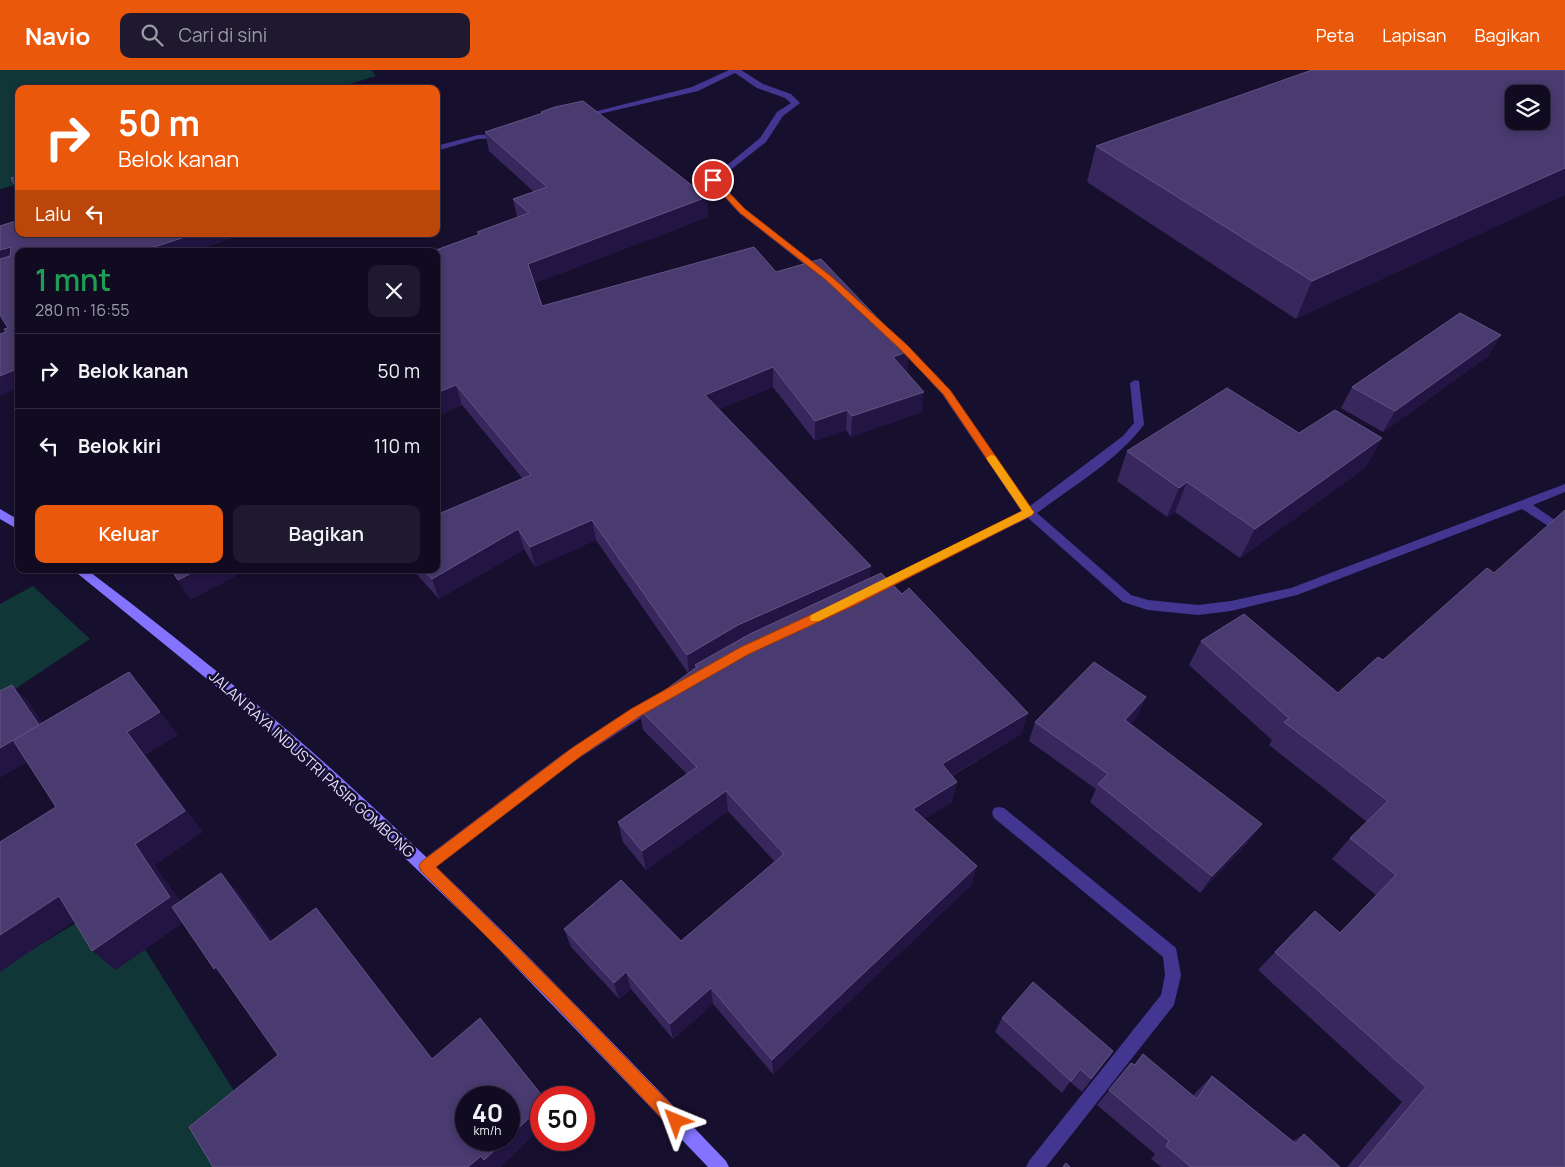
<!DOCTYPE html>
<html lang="id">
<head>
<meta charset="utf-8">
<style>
  :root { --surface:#110b22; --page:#1e192f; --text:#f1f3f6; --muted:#9c9ba5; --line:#302b40; --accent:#ea580c }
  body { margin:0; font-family:Manrope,sans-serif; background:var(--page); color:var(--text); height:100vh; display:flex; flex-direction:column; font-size:19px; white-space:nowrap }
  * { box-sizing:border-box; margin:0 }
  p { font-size:16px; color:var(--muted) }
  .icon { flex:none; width:28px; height:28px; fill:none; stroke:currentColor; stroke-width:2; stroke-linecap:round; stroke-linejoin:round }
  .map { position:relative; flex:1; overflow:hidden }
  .details { position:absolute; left:15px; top:178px; width:425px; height:325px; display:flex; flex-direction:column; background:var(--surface); border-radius:10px; box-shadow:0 2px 8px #0003,0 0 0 1px var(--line) }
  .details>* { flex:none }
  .guide { position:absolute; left:15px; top:15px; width:425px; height:152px; border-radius:10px; box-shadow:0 2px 8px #0003,0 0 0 1px var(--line); background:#ea580c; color:#fff; overflow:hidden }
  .fabs { position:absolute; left:1505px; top:15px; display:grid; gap:10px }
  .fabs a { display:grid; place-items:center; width:45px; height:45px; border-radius:10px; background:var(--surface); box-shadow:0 2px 8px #0003,0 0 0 1px var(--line); font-size:25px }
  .speed { position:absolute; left:455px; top:1016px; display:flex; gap:10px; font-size:25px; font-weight:700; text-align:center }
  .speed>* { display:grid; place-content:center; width:65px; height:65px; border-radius:50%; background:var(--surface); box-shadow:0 2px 8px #0003,0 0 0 1px var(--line); line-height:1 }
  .speed small { font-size:12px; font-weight:400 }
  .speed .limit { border:8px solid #d22; background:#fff; color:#111 }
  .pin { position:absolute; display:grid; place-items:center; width:42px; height:42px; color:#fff; margin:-21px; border:2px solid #fff; border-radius:50%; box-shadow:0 1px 5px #0007 }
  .me { position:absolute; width:55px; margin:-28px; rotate:316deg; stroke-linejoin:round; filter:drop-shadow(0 0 4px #0008) }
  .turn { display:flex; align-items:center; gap:18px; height:105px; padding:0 20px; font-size:22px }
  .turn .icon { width:65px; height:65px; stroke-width:2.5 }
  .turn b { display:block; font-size:35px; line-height:42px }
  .then { display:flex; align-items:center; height:48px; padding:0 20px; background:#0003; gap:10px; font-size:19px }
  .round { display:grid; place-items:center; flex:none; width:52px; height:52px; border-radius:10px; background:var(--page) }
  .headline { display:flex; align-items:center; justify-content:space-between; height:85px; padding:0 20px }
  h1 { font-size:30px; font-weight:600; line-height:38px; color:#1e9e55 }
  .action { display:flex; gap:10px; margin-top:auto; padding:10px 20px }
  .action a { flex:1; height:58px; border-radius:10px; background:var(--accent); color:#fff; font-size:20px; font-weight:600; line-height:58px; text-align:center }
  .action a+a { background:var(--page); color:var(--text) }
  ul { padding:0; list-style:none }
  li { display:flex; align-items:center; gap:15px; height:75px; padding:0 20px; border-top:1px solid var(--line) }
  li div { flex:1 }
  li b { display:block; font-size:19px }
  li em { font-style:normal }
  header { display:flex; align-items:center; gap:30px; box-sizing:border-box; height:70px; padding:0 25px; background:var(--accent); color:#fff }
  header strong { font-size:24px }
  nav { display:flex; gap:28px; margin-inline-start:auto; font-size:18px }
  .search { width:350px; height:45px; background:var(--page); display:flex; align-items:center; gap:12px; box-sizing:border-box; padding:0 18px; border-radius:10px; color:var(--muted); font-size:19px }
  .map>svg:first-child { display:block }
  .green { fill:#113638 }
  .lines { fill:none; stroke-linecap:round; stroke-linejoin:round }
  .street { fill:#423691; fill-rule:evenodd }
  .secondary { fill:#8473ff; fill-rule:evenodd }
  .wall { fill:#37275d }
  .shaded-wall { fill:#221543 }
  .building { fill:#493a6f; stroke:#625485; fill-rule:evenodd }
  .route { fill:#ea580c; stroke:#983908 }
  .slow { fill:#f59e0b }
  .labels { text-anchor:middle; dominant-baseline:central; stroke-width:5; stroke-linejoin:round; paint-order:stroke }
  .street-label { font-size:15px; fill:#e3dcff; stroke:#170f2e }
</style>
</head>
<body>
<header>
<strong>Navio</strong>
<div class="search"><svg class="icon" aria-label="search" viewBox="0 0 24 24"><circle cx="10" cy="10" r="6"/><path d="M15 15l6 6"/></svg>Cari di sini</div>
<nav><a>Peta</a><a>Lapisan</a><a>Bagikan</a></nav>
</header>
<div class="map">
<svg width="1565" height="1097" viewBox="0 0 1565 1097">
  <rect width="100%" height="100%" fill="#170f2e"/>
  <g class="green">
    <polygon points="0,0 371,0 376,6 333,19 19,19 19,114 0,119"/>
    <polygon points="33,516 90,569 0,629 0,534"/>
    <polygon points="114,830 282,1097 0,1097 0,899"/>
  </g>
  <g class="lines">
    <g class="street">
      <polygon points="729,0 741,0 763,14 791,24 800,33 783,46 766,72 718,110 745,139 824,201 824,205 818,205 739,143 709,110 760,68 777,42 791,33 785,28 757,18 735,3 698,21 582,48 578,46 692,17"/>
      <polygon points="502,64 505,64 505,68 478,69 436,81 436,76 478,65"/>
      <path d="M898,268L901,269L950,320L1030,436L1123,366L1134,353L1130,313L1135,310L1139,311L1144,354L1143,356C1115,392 1073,416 1037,443L1131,525L1148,530L1198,535L1231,531L1291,518L1565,414V422L1533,435L1565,457V467L1522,439L1297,525L1231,541L1198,545L1148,540L1123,532L1028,448L875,524L871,522L869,519L871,516L1022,442L942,324L895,273L893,271Z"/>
      <polygon points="653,628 658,629 660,633 658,637 570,694 431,801 426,803 421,801 419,796 421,791 560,686 618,647"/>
      <polygon points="999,737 1004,738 1176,878 1181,905 1174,935 1046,1097 1026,1097 1029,1091 1161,925 1165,905 1163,887 994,748 992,743 994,738"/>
    </g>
    <g class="secondary">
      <polygon points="0,439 19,450 19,460 0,449"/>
      <path d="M72,499H86C172,564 257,632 337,704C473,827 600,959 726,1091L729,1097H708L485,865L327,713L245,640Z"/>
    </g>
  </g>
  <g class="wall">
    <polygon points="1565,0 1296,249 1087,112 1096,76"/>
    <polygon points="541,42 708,147 535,213 542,236 776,202 909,281 907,302 906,302 922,342 851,367 846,360 815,371 773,317 719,339 870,508 902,524 1028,643 1021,664 952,706 957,712 952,732 924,749 977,796 971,815 773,1004 713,934 673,969 631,919 619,929 571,877 564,859 681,871 775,792 728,741 646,800 623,772 618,752 687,704 643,660 639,639 688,603 596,470 535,497 524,479 439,529 412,499 436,499 523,409 462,335 436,346 436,184 437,184 436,180 478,165 477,162 517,147 513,129 534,122 489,81 485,62 541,44"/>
    <polygon points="1501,265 1488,286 1383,362 1341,338 1352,317"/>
    <polygon points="1299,363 1382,368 1365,398 1240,488 1175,442 1167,447 1117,411 1127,381"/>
    <polygon points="170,499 249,499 191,529"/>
    <polygon points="1494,503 1565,1097 1347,1097 1402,1032 1258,900 1275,882 1340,862 1376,825 1332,789 1350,768 1367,752 1269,675 1272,670 1189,595 1201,571 1338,623 1383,590"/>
    <polygon points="1146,627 1137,647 1130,654 1249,771 1200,823 1090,732 1096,719 1029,671 1035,652"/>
    <polygon points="1002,948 1113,981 1082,1022 1070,1012 1062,1023 995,962"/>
    <polygon points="1143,984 1193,1026 1197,1021 1212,1006 1293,1071 1304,1064 1340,1097 1161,1097 1151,1089 1155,1084 1097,1035 1131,993 1134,995"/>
  </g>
  <g class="shaded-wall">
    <polygon points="1565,98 1565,125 1296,249 1312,211"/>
    <polygon points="707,127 708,147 533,214 528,194"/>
    <polygon points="49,164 106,164 58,179 48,166"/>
    <polygon points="194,164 246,164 195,181 142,181"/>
    <polygon points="11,177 19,190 0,198 0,180"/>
    <polygon points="1501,265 1488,286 1383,362 1395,341"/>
    <polygon points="909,281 907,302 891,307 893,287"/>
    <polygon points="773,297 773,317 706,345 705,325"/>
    <polygon points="19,298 19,318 0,326 0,306"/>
    <polygon points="456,315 462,335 436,346 436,323"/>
    <polygon points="924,322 922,342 851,367 852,346"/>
    <polygon points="847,340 846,360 815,371 815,351"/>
    <polygon points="1382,368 1365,398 1240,488 1255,459"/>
    <polygon points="1187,412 1175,442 1167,447 1179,418"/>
    <polygon points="592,450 596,470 535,497 530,477"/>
    <polygon points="518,459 524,479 439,529 432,509"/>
    <polygon points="871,496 869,516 697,597 695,595 696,599 689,603 687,585 738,555"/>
    <polygon points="199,499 249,499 191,529 178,510"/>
    <polygon points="129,602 178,665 146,685 203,762 155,795 191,847 116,900 92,881 135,774 127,662"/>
    <polygon points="12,615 30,634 57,674 0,708 0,678"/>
    <polygon points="1146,627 1137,647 1117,669 1125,650"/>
    <polygon points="1028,643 1021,664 937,714 942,694"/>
    <polygon points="957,712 952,732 909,758 913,739"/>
    <polygon points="726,721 728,741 646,800 642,781"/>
    <polygon points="1262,754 1249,771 1200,823 1212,806"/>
    <polygon points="977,796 971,815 773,1004 772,990"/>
    <polygon points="221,803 238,822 287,890 270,872"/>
    <polygon points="59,826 83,845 0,902 0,865"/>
    <polygon points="316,838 331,857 444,1004 432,989"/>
    <polygon points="216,897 233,917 214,899"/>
    <polygon points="626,902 631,919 619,929 614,913"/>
    <polygon points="711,918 713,934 673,969 670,954"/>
    <polygon points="541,1037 541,1058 501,1097 468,1097 481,1086 506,1070 509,1070 509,1067"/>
  </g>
  <g class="building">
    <path d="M1312,0H1565V98L1312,211L1096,76ZM1514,24H1541V51H1514Z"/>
    <polygon points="583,31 707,127 528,194 542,236 754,177 776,202 821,189 909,281 893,287 924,322 852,346 847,340 815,351 773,297 705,325 871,496 738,555 687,585 592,450 530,477 518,459 432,509 422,499 436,499 436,445 531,405 456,315 436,323 436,184 439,183 436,180 480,164 477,162 529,143 513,129 547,117 485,62 543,43 541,42 555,37"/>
    <polygon points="19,106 19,123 11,108"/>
    <polygon points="19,150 19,164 50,164 48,166 65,167 76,164 194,164 142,181 19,181 19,298 0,306 0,264 6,262 4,259 8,258 0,245 0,189 10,186 11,177 0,180 0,156"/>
    <polygon points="1460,243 1501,265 1395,341 1352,317"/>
    <polygon points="1227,318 1299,363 1335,340 1382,368 1255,459 1187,412 1179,418 1127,381"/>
    <polygon points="1565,440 1565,1097 1359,1097 1426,1017 1275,882 1315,841 1340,863 1396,805 1350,768 1388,731 1284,652 1289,648 1201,571 1244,544 1338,623 1378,587 1383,590 1487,498 1494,503"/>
    <polygon points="171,499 199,499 178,510"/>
    <polygon points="881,503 902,524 909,518 1028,643 942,694 957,712 913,739 977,796 772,990 711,918 670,954 626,902 614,913 564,859 621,810 681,871 784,784 726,721 642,781 618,752 697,697 639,639 697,597 695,595 750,564"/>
    <polygon points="1094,592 1146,627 1125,650 1262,754 1212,806 1098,714 1108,704 1035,652"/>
    <polygon points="129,602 160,642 127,662 185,741 135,774 170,827 92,881 59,826 0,865 0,772 56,737 13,670"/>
    <polygon points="12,615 39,655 0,678 0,621"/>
    <polygon points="221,803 270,872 316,838 432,989 480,948 544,1028 541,1028 541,1037 509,1067 509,1028 466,1028 466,1070 506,1070 484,1090 481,1086 468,1097 213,1097 189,1057 278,985 216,897 214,899 172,837"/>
    <polygon points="1033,912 1113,981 1091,1009 1080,999 1071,1011 1002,948"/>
    <polygon points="1143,984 1197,1029 1212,1006 1296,1074 1304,1064 1340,1097 1191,1097 1166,1076 1169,1071 1109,1020 1131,993 1135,995"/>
    <polygon points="1066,1093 1070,1097 1063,1097"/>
  </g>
  <polygon class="route" points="711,109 716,109 745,139 832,207 907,275 950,320 1034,442 1032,445 853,536 749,584 640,646 581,686 436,797 558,918 681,1045 684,1051 681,1057 676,1059 670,1057 548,928 421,801 419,796 421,792 572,678 631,639 741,577 845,529 1022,441 943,324 900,279 826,210 740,143 711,112"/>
  <polygon class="slow" points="991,385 995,386 1032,440 1034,442 1032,445 819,551 811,551 810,548 811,545 1022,441 986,388"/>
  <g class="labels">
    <g class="street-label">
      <text transform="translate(312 694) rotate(42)">JALAN RAYA INDUSTRI PASIR GOMBONG</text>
    </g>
  </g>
</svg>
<div class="fabs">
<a><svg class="icon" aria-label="layers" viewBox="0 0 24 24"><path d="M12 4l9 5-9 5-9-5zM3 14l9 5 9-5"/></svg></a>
</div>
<div class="speed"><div>40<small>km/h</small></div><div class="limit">50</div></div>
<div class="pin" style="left:713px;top:110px;background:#d93025"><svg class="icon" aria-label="arrive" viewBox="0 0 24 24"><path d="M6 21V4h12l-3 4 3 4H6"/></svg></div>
<svg class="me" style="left:676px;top:1051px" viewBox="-20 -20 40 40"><path d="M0-17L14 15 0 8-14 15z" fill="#ea580c" stroke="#fff" stroke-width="4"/></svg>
<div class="guide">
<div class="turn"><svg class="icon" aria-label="right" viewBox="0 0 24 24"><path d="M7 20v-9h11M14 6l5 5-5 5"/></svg><div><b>50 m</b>Belok kanan</div></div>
<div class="then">Lalu<svg class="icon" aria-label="left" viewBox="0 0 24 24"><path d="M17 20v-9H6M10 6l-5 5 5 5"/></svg></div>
</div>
<section class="details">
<div class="headline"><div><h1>1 mnt</h1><p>280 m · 16:55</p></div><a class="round"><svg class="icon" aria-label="close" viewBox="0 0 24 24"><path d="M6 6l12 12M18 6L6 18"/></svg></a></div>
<ul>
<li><svg class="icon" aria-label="right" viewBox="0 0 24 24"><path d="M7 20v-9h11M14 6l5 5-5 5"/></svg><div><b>Belok kanan</b></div><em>50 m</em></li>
<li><svg class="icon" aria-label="left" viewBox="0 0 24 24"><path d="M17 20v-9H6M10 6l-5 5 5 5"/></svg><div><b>Belok kiri</b></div><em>110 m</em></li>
</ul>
<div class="action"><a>Keluar</a><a>Bagikan</a></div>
</section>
</div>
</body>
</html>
